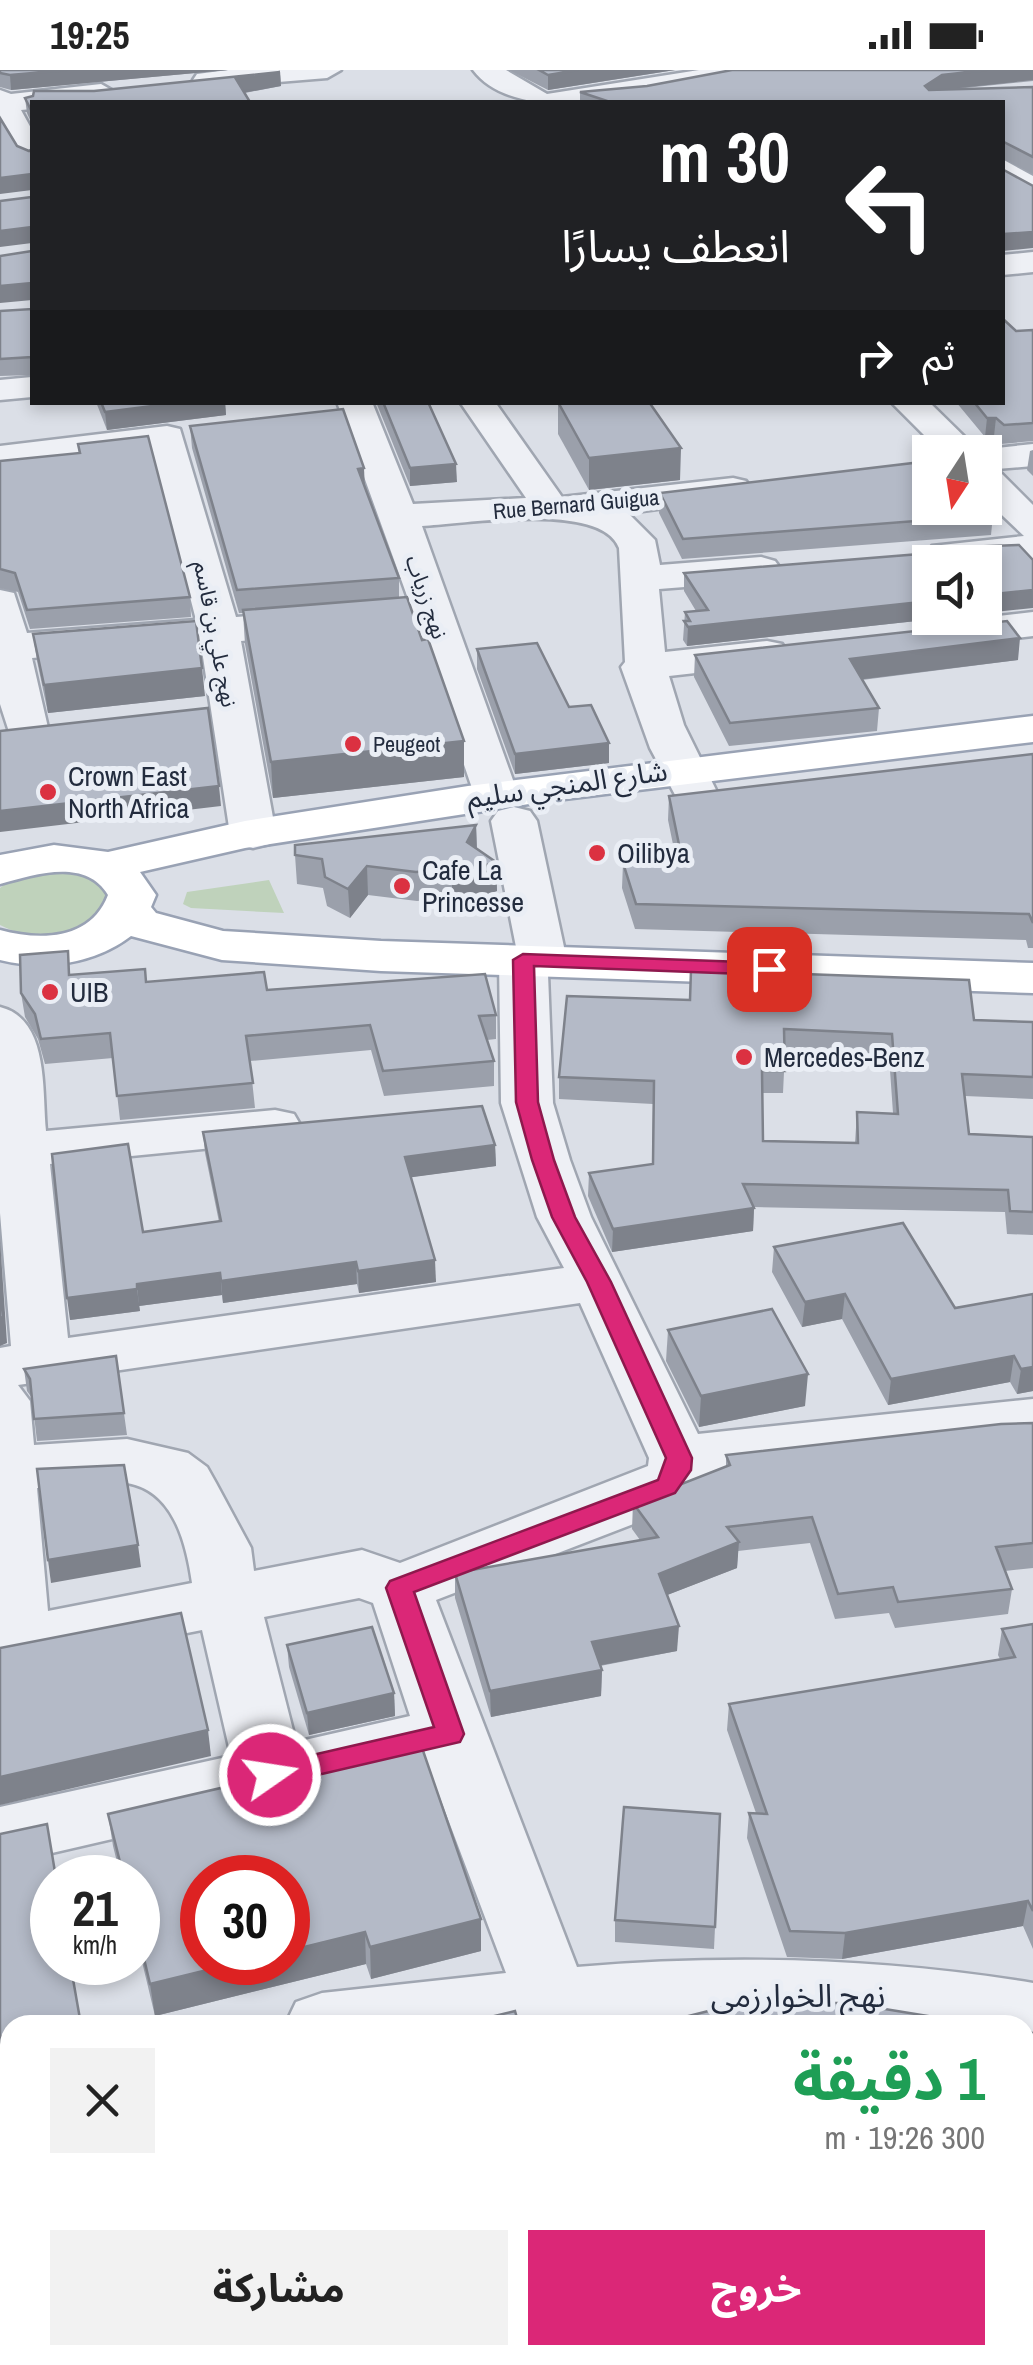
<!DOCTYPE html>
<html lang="ar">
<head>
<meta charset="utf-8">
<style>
  :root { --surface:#fff; --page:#f2f2f2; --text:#222; --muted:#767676; --accent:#db2777 }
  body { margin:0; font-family:"Archivo Narrow","Noto Sans Arabic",sans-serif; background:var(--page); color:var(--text); direction:rtl; height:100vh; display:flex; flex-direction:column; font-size:38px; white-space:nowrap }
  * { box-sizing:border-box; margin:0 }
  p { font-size:32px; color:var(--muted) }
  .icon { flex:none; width:55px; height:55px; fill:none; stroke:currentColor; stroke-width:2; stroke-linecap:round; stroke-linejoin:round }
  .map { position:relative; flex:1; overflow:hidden; direction:ltr }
  .panel { position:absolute; left:0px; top:1945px; width:1035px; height:350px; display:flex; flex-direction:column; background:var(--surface); border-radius:30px 30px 0 0; box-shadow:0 5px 15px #0003; direction:rtl }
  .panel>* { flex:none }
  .banner { position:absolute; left:30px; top:30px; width:975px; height:305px; border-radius:0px; box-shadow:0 5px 15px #0003; direction:rtl; background:#202124; color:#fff; overflow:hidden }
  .needle { width:65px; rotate:192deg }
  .tools { position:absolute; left:912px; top:365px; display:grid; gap:20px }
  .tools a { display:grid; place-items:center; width:90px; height:90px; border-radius:0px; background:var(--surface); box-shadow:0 5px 15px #0003; font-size:50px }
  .speed { position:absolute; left:30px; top:1785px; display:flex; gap:20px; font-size:50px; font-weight:700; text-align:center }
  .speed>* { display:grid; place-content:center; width:130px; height:130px; border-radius:50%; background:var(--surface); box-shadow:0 5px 15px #0003; line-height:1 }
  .speed small { font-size:25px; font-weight:400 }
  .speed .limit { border:15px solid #d22; background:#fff; color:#111 }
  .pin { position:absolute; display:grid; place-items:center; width:85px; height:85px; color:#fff; margin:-42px; border-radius:20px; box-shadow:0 5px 15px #0006 }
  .me { position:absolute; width:110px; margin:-55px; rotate:77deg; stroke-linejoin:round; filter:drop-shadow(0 0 8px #0008) }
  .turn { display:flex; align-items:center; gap:35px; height:210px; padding:0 50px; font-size:45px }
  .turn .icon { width:130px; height:130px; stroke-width:2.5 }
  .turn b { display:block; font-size:70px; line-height:85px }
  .then { display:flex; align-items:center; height:95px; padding:0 50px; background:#0003; gap:20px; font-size:38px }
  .round { display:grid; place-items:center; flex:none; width:105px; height:105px; border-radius:0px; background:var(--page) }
  .summary { display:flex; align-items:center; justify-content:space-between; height:170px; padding:0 50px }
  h1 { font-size:60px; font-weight:700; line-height:75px; color:#1e9e55 }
  .primary-button { display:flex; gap:20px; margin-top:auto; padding:20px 50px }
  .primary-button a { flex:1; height:115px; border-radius:0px; background:var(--accent); color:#fff; font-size:40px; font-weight:700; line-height:115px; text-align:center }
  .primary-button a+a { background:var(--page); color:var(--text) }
  .status { display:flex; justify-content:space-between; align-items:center; height:70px; padding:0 50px; background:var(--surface); direction:ltr }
  .status svg { height:28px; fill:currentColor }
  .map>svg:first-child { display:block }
  .green { fill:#bfd2bb }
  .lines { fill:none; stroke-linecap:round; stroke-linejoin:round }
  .minor-casing { stroke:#a0a6b1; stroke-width:5 }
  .major-casing { stroke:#99a2b4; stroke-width:5 }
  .minor { fill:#eef0f5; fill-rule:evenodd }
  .major { fill:#fff; fill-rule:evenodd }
  .wall { fill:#9ba0ab; fill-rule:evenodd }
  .shaded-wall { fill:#7e828b }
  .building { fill:#b4bac7; stroke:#7e828b; stroke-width:2.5; fill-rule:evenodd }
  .route { fill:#db2777; stroke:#8e194d; stroke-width:2.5 }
  .poi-dot { fill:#db3141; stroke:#eaeef5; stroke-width:4 }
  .labels { text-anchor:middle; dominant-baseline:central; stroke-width:10; stroke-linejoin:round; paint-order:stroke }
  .far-street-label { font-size:22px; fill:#232c3e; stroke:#eaeef5 }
  .far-poi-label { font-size:22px; fill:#232c3e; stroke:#eaeef5; text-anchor:start }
  .poi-label { font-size:28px; fill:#232c3e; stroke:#eaeef5; text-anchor:start }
  .street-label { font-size:28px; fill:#232c3e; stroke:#eaeef5 }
  .near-street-label { font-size:32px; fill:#232c3e; stroke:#eaeef5 }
</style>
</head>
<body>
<div class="status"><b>19:25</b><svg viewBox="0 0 49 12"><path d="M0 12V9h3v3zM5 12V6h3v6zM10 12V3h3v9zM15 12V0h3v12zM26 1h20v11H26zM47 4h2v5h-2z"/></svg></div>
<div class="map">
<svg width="1033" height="2295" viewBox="0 0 1033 2295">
  <rect width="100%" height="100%" fill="#dbdfe7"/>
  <g class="green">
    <path d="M83,800L116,825C109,834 101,851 92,857C67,873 24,868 0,855V818C23,798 55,802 83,800Z"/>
    <polygon points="269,810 284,843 191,838 183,834 187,822"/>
  </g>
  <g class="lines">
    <defs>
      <g id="minor">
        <polygon points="228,0 341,0 327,8 207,18 193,10 197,4"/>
        <path d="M473,0H506L547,24L699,0H765L751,8C682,19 522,65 473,0Z"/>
        <polygon points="101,14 115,22 111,28 32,32 32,39 21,40 32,60 32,93 22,90 0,53 0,20 11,24"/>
        <polygon points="1002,89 1033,106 1033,129 1002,112"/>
        <polygon points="1033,182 1033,202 1002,205 1002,185"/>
        <polygon points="32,307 32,327 0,330 0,310"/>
        <path d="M337,332H372L413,434L526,428L460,332H495L562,427L733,408L746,411L752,419L746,427L628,443L655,470L660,495L761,487L775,491L781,499L775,507L761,511L659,519L665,582L767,571L782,574L788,583L782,592L767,595L669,606L684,655L719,726L713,736L697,739L681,736L650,678L621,597L625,592L619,478C601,431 465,454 422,456L518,724L512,733L496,737L480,733L474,724L417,557L241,571L276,764L269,774L253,778L237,774L230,764L201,574L32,588L49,662L42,671L27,675L12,671L0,634V520L14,523L27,563L196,550L152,380L0,398V376L167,356L180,359L236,547L410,534Z"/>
        <polygon points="891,332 929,332 978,380 1033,374 1033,396 997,399 1033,435 1033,489 932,492 927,484 932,476 1024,466 985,429 985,382 941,382"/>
        <polygon points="1033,542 1033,566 937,577 923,574 917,565 923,556 937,553"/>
        <path d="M514,737L530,741L537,751L567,891L560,901L548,904L553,1033L570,1090L591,1147L698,1364L1033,1329V1371L705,1407L688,1433L436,1530L577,1897C730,1884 881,1888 1033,1913V1977L1025,1976V1955H285L296,1932L322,1923L506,1903L428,1696L0,1795V1737L231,1686L202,1560L0,1600V1278L11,1276L0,1143V937C49,949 42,1019 46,1061L275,1040L294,1044L301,1056L294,1068L275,1072L50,1094L68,1268L564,1198L537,1147L501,1033L499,890L506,880L516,877L491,751L498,741ZM580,1233L649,1388L648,1396L400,1493L362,1480L254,1501L251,1478L216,1413L207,1397L188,1383L127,1369L34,1375L30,1331L18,1315ZM127,1413C173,1421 186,1471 192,1513L48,1541L37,1418ZM359,1528L373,1533L410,1646L296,1672L264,1547Z"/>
        <polygon points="10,2012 10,2082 0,2086 0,2015"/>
        <polygon points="615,2285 733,2285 729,2295 611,2295"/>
      </g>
      <path id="major" d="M1033,646V672L548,731L245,778L140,802L156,825L151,837L156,843L223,861L381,871L1033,893V923L381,901L222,890L131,866C94,894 45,901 0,890V860C41,871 91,870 108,825C85,787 34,805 0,814V785L54,775L108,782L245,751L468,716Z"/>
    </defs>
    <use href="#minor" class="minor-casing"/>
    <use href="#major" class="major-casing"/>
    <use href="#minor" class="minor"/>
    <use href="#major" class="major"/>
  </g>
  <g class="wall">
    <polygon points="0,0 228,0 11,20 0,17"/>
    <polygon points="509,0 675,0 548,20"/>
    <polygon points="1033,0 1033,11 946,20 1033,17 1033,104 1002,88 1002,32 580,32 580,22 647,16"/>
    <polygon points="280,2 281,16 245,23 32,32 32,54 27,43 25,28"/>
    <polygon points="32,239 32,305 0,306 0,241"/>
    <polygon points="1033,260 1033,371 1001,374 994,366 985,367 956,332 1002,332 1016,261"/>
    <polygon points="96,332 225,332 226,345 107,360"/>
    <polygon points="376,332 428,332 457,412 410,416"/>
    <polygon points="558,332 680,410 589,420 558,364"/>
    <polygon points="190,356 365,419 399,508 399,528 422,570 464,671 464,707 273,728 245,574 243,543 239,543 192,378"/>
    <polygon points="78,374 190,527 191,547 30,559 18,522 0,518 0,391 79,384"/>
    <polygon points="1033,380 1033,406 1027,400 1030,381"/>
    <polygon points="660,423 993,445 991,465 682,489 659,443"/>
    <polygon points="684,503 930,548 944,548 687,576 683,570 685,542 696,541 684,521"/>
    <polygon points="33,564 205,626 48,643 37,591"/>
    <polygon points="477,579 569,637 609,673 609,693 515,704 477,599"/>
    <polygon points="695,585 1018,590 862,610 879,638 877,661 729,676 694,607"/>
    <polygon points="1033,684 1033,878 1028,878 1026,870 635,859 622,818 623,793 676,789 668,750 669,726"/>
    <polygon points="476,755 477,778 496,792 497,821 452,835 445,829 417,831 368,825 350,848 327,836 323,818 297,814 295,785"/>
    <polygon points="71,905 146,912 267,920 496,945 496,969 487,970 494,991 494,1016 384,1026 371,980 250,991 255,1038 120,1050 113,988 45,994 38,969 25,947 21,923"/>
    <path d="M567,926L974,950L1033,952V1029L965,1026L969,1064L1033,1067V1165L1007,1164L1005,1142L754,1137L753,1161L612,1182L588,1126L589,1103L652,1094L653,1034L559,1029V1007ZM785,981L889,986L893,1043L857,1042L855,1073L763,1071L762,1023H783Z"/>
    <polygon points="203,1062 495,1075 496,1096 411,1107 436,1212 359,1223 357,1214 223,1233 222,1225 139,1236 140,1241 70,1250 143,1162 219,1152 205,1083"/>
    <polygon points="774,1177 955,1238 1033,1224 1033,1321 1017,1324 1010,1312 888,1335 842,1249 802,1257 772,1202"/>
    <polygon points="668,1260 805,1336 699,1357 666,1291"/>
    <polygon points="116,1286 127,1365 37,1371 32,1328 27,1321 24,1299"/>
    <polygon points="1033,1353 1033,1498 1005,1501 1012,1519 1008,1544 895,1558 889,1543 835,1549 810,1473 738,1481 737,1498 667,1525 677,1581 600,1596 602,1600 601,1626 491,1647 455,1528 455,1503 640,1470 632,1459 633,1433 726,1397 726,1385"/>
    <polygon points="1033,1554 1033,1879 1023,1856 842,1889 787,1887 747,1768 749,1743 756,1743 727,1660 729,1634 1000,1589 998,1585 1002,1559"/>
    <polygon points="287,1575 394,1623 395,1646 309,1665 289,1597"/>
    <polygon points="108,1744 481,1881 371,1909 366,1894 155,1946 138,1875 138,1808 121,1808 113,1776"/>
    <polygon points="615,1850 715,1857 714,1879 615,1872"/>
  </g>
  <g class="shaded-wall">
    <polygon points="67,0 228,0 11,20 10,5"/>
    <polygon points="578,0 675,0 548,20 548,5"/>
    <polygon points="987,0 1033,0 1033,10 941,20 923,31 925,16 942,5"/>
    <polygon points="280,2 281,16 237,24 236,9"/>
    <polygon points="32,104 32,120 0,124 0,108"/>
    <polygon points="32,157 32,173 0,177 0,161"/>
    <polygon points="1033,162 1033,178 1002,181 1004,164"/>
    <polygon points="32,213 32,230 0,233 0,216"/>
    <polygon points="184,332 225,332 226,345 107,360 105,342"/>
    <polygon points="987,348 996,348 994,366 985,367"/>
    <polygon points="681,378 680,410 589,420 589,388"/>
    <polygon points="456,394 457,412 410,416 410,398"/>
    <polygon points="364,398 365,420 358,399"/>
    <polygon points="1033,520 1033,538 985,543 985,525"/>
    <polygon points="930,531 930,548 944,548 687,576 688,557"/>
    <polygon points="1020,568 1018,590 848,611 850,589"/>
    <polygon points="202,598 205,626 48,643 44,615"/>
    <polygon points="464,671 464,707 273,728 271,692"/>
    <polygon points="609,673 609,693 515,704 515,684"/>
    <polygon points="219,716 221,736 0,762 0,741"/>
    <polygon points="476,755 477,784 496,792 497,821 452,835 452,806"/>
    <polygon points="367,796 368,825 350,848 348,819"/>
    <polygon points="495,1075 496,1096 406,1108 405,1087"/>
    <polygon points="754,1138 753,1161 612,1182 613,1159"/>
    <polygon points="0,1169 7,1273 0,1276"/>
    <polygon points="435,1190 436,1212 359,1223 358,1201"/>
    <polygon points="356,1192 357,1214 223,1233 221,1211"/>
    <polygon points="220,1203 222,1225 139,1236 137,1214"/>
    <polygon points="137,1219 140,1241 70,1250 67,1228"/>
    <polygon points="845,1224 842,1249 802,1257 805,1232"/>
    <polygon points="1014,1286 1010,1312 888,1335 891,1309"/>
    <polygon points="1033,1297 1033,1321 1017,1324 1021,1299"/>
    <polygon points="808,1304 805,1336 699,1357 701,1326"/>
    <polygon points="739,1472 737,1498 657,1529 659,1504"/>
    <polygon points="138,1475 141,1497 51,1513 48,1490"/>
    <polygon points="679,1556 677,1581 591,1597 592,1572"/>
    <polygon points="602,1600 601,1626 491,1647 490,1621"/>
    <polygon points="394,1623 395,1646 309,1665 307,1643"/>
    <polygon points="208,1660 211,1686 0,1735 0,1707"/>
    <polygon points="1028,1831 1023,1856 842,1889 845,1863"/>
    <polygon points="481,1849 481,1881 371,1909 370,1877"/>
    <polygon points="365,1862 366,1894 155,1946 150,1914 240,1892 288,1892 288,1881"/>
    <polygon points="71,1892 81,1955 53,1955"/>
    <polygon points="10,1965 10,1998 0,2000 0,1967"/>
    <polygon points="1033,2191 1033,2215 1025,2217 1025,2193"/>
    <polygon points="394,2285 490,2285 452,2295 356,2295"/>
  </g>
  <g class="building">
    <polygon points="0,0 67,0 10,5 0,3"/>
    <polygon points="539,0 578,0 548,5"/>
    <polygon points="732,0 987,0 942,5 925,16 929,20 1033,17 1033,87 1002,71 1002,32 610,32 580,22 647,16"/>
    <polygon points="280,2 236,9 250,32 32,32 32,42 25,28 33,26 34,21 94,21"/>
    <polygon points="0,48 17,76 29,81 32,79 32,104 0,108"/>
    <polygon points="1002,99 1033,116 1033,162 1004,164 1002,167"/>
    <polygon points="32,127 32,157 0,161 0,131"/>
    <polygon points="32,181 32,213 0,216 0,186"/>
    <polygon points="32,239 32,287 0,289 0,241"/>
    <polygon points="1002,248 1016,261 1033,260 1033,353 1004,355 996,348 987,348 974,332 1002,332"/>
    <polygon points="101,332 184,332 105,342"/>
    <polygon points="383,332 428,332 456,394 410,398"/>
    <polygon points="558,332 649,332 681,378 589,388"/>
    <polygon points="343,339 364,398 358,399 399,508 237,520 190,356"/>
    <polygon points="148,366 190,527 27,540 15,503 0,499 0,391 80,383 78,374"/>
    <polygon points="930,391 930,438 985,438 985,436 993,445 683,469 660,423"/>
    <polygon points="1019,475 1033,490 1033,520 985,525 985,492 930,492 930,531 688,557 684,551 690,551 685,542 708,540 684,503 932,483 936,478"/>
    <polygon points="407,527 422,570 428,569 464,671 271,692 243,540"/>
    <polygon points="196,551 202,598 44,615 33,564"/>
    <polygon points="1007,551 1020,568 850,589 879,638 730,653 695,585"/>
    <polygon points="537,573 569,637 591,635 609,673 515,684 477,579"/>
    <polygon points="208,638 219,716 0,741 0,661"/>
    <polygon points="1033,684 1033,853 1029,844 636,834 623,793 682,789 669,726"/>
    <polygon points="476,755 467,772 496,792 452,806 445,799 416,802 367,796 348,819 325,807 322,789 295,785 295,775"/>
    <polygon points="68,881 69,905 145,899 146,912 264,902 267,920 485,904 496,945 479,946 494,991 383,1001 370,955 246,966 253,1013 117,1026 110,963 41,969 35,944 21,923 20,885"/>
    <path d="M691,900L969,910L974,950L1033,952V1007L962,1004L969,1064L1033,1067V1142L1010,1141L1008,1120L743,1114L754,1138L613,1159L589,1103L653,1094L654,1011L559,1007L567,926L690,930ZM784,959L892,964L898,1044L857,1042L858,1073L763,1071L762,1001H785Z"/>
    <polygon points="482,1036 495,1075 405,1087 435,1190 358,1201 356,1192 221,1211 220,1203 137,1214 137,1219 67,1228 52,1084 128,1074 143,1162 221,1151 203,1062"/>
    <polygon points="903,1153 955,1238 1033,1224 1033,1297 1021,1299 1014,1286 891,1309 845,1224 805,1232 774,1177"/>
    <polygon points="0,1207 3,1247 0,1248"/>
    <polygon points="772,1239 808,1304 701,1326 668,1260"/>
    <polygon points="116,1286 124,1343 34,1349 30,1309 24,1299"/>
    <polygon points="1033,1353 1033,1473 996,1477 1012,1519 898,1532 893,1517 838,1524 812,1447 727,1457 739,1472 659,1504 679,1556 592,1572 602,1600 490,1621 455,1503 658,1467 633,1433 730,1395 726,1385 1001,1354"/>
    <polygon points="124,1395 138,1475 48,1490 37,1399"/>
    <polygon points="181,1543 208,1660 0,1707 0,1578"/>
    <polygon points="1033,1554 1033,1841 1028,1831 845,1863 790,1861 749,1743 767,1744 729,1634 1015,1587 1002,1559"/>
    <polygon points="372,1557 394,1623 307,1643 287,1575"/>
    <polygon points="420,1672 481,1849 370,1877 365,1862 288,1881 288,1808 202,1808 202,1892 240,1892 150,1914 138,1863 138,1808 124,1808 108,1744"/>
    <polygon points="624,1737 720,1744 715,1857 615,1850"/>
    <polygon points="47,1754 56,1808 52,1808 52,1892 70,1892 80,1949 53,1955 10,1955 10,1965 0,1967 0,1764"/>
    <polygon points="740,1933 848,1933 983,1955 653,1955"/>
    <polygon points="515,1941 519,1955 457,1955"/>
    <polygon points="1025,1962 1033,1963 1033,2191 1025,2193"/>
    <polygon points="10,2105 10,2285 394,2285 356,2295 0,2295 0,2108"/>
    <polygon points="1033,2284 1033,2295 987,2295"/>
    <polygon points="806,2285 943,2285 946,2295 763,2295"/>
  </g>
  <polygon class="route" points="523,884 769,893 779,899 769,905 534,896 538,1032 554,1090 575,1147 611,1212 692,1388 691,1400 675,1423 414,1522 464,1664 460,1672 270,1716 260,1713 256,1705 260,1697 434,1657 386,1518 390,1511 658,1410 666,1388 587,1212 552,1147 532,1090 516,1032 513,890"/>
  <g class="poi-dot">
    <circle cx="353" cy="674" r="10"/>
    <circle cx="48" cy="722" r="10"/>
    <circle cx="597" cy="783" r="10"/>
    <circle cx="402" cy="816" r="10"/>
    <circle cx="50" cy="922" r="10"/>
    <circle cx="744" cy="987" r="10"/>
  </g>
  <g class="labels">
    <g class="far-street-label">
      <text transform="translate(576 434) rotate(-5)">Rue Bernard Guigua</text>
      <text transform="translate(427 527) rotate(71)">نهج زرياب</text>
      <text transform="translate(216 564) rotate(79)">نهج علي بن قاسم</text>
    </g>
    <g class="far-poi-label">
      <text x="373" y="674">Peugeot</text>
    </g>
    <g class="poi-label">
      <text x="68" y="706">Crown East<tspan x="68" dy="32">North Africa</tspan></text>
      <text x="617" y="783">Oilibya</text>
      <text x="422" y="800">Cafe La<tspan x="422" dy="32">Princesse</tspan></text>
      <text x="70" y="922">UIB</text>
      <text x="764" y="987">Mercedes-Benz</text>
    </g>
    <g class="street-label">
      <text transform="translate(567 714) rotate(-8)">شارع المنجي سليم</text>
    </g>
    <g class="near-street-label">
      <text x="798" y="1925">نهج الخوارزمي</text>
    </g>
  </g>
</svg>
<div class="tools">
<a><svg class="needle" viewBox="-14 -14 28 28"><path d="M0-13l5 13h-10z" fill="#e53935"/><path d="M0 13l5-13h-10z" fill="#767676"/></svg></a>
<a><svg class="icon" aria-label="sound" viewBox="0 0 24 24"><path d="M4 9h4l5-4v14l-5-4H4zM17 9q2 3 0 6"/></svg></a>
</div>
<div class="speed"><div>21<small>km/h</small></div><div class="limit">30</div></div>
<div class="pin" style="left:769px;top:899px;background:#d93025"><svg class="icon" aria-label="arrive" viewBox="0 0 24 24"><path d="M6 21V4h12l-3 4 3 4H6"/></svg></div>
<svg class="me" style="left:270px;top:1705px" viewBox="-20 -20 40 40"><circle r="17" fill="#db2777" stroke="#fff" stroke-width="3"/><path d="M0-11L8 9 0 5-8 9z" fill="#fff"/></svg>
<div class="banner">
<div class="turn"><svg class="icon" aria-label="left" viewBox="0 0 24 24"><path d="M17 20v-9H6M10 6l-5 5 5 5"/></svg><div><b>30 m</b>انعطف يسارًا</div></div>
<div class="then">ثم<svg class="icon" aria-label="right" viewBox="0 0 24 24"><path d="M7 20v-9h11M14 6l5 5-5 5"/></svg></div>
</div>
<section class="panel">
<div class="summary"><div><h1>1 دقيقة</h1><p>300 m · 19:26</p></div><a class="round"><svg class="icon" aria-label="close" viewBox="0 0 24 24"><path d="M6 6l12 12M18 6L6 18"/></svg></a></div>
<div class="primary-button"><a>خروج</a><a>مشاركة</a></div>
</section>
</div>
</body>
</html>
